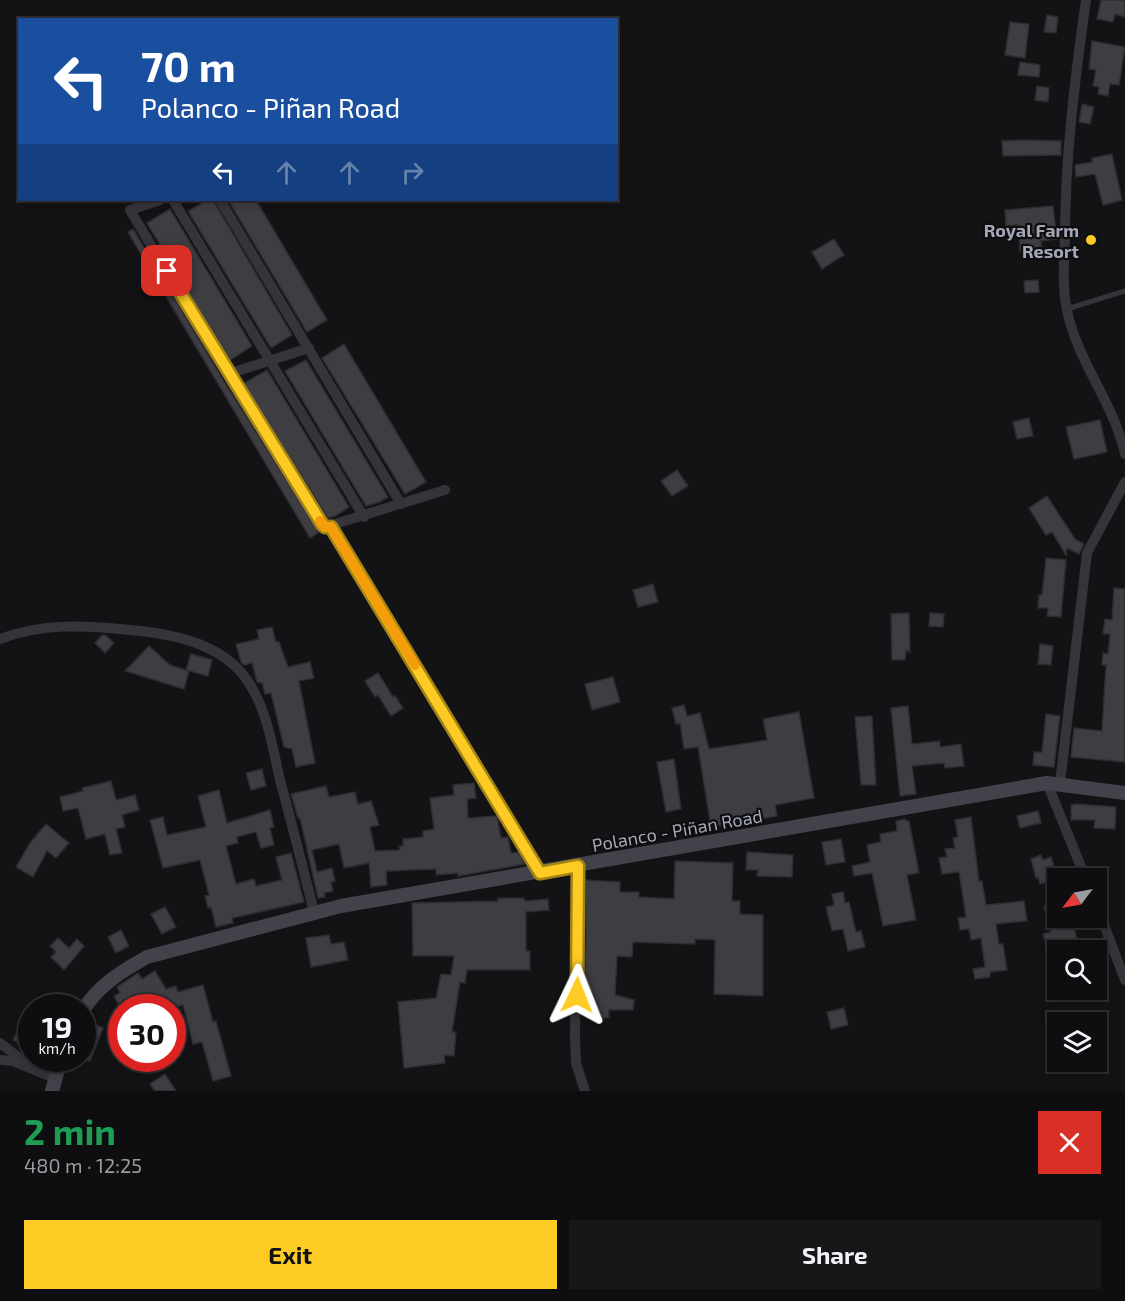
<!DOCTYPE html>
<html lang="en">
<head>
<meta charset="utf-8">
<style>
  :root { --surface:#0e0e10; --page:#171719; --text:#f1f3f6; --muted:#9b9c9f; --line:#2e2e30; --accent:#fdcb23 }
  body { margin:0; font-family:"Exo 2",sans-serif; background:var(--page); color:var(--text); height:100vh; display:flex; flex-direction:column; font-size:22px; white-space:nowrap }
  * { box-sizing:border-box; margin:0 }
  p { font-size:20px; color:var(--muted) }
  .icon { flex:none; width:33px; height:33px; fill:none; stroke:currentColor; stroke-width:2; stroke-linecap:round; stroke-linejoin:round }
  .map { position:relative; height:1091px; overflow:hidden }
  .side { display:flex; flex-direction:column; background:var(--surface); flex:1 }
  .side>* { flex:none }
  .hud { position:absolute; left:18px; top:18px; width:600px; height:183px; border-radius:0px; box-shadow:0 3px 9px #0003,0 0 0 2px var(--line); background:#1a4fa0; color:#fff; overflow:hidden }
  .needle { width:39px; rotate:238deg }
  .buttons { position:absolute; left:1047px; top:868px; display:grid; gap:12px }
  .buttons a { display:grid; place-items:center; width:60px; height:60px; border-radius:0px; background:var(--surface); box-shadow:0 3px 9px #0003,0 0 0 2px var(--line); font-size:30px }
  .speed { position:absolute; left:18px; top:994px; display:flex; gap:12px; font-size:30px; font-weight:700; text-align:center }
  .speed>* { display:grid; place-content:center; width:78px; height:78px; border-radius:50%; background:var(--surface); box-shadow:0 3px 9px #0003,0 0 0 2px var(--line); line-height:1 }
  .speed small { font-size:15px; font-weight:400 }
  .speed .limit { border:9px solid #d22; background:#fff; color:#111 }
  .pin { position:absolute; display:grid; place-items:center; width:51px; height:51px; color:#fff; margin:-26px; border-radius:12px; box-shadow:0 3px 9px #0006 }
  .me { position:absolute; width:66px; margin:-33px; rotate:2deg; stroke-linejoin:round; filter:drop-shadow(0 0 4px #0008) }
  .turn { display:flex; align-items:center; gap:21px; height:126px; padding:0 24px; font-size:27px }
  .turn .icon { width:78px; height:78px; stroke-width:2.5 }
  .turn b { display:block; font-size:42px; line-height:51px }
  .lanes { display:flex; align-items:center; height:57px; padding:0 24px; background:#0003; justify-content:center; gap:30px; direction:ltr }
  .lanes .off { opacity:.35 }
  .round { display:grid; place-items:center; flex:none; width:63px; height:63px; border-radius:0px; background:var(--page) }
  .overview { display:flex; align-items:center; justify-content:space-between; height:102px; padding:0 24px }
  h1 { font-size:36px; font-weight:700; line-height:45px; color:#1e9e55 }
  .action { display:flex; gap:12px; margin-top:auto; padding:12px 24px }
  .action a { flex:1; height:69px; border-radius:0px; background:var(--accent); color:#111; font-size:24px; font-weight:700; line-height:69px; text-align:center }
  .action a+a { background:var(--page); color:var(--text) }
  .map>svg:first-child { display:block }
  .building { fill:#3d3d42; stroke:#2d2d31; stroke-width:1.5 }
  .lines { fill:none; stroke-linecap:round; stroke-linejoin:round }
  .service { stroke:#34343a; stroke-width:5 }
  .minor { stroke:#34343a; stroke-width:10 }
  .secondary { stroke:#42434a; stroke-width:14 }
  .route-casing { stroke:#a48417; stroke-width:15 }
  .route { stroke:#fdcb23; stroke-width:10 }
  .slow { stroke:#f59e0b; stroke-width:10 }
  .poi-dot { fill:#fdcb23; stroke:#0e0e10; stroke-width:2 }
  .labels { text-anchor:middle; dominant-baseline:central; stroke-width:4.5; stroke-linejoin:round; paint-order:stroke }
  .poi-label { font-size:18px; font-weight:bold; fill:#a4a7b6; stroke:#0e0e10; text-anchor:end }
  .street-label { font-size:18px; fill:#a4a7b6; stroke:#0e0e10 }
</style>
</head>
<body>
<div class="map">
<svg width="1125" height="1091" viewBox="0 0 1125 1091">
  <rect width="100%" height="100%" fill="#131315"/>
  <g class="building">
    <polygon points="1101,0 1125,0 1125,17 1115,14 1113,22 1097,19"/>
    <polygon points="1047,15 1058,17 1056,33 1044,32"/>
    <polygon points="1010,22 1029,24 1025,58 1005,55"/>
    <polygon points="1092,41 1125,47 1119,85 1110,84 1108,96 1098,94 1099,87 1093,86 1096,70 1089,69"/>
    <polygon points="1020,62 1040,65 1039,77 1018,75"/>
    <polygon points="1037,86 1049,88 1048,102 1035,100"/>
    <polygon points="1082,104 1094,107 1090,124 1079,122"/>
    <polygon points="1024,140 1061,141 1061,155 1003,156 1002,141"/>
    <polygon points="1112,154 1122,200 1103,205 1095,174 1076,177 1075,165 1092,162 1092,158"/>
    <polygon points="208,200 213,200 292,335 271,348 188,211"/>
    <polygon points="228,200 256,200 327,320 307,332"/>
    <polygon points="1053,206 1057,239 1041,241 1042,250 1020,251 1019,225 1006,226 1005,210"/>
    <polygon points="170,209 252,346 229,361 147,223"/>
    <polygon points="133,229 222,378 319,532 310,538 146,263 128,232"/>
    <polygon points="834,239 844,255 822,269 812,252"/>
    <polygon points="1038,280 1039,292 1025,293 1024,281"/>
    <polygon points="344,344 426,482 405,494 322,358"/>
    <polygon points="306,360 388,497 380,502 366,506 285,371"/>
    <polygon points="267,370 349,507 335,516 328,518 243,384"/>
    <polygon points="1029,418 1033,436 1017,439 1013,422"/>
    <polygon points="1100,420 1107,452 1074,459 1066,427"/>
    <polygon points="677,470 688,486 672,496 661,481"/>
    <polygon points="1047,496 1075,539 1084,544 1079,554 1067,548 1066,555 1052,532 1046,535 1029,508"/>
    <polygon points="1046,558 1066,560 1061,617 1047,616 1048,608 1038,608 1039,595 1042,595"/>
    <polygon points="653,584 658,602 638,607 633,590"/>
    <polygon points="1114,588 1125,589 1125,762 1071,757 1074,728 1102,731 1106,665 1102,665 1103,653 1108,654 1110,634 1103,634 1105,619 1112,620"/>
    <polygon points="909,613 910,652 906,650 905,660 892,660 891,614"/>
    <polygon points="930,613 944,614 943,627 929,626"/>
    <polygon points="272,627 276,642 279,642 288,667 310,662 314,678 299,681 315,763 296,767 292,749 284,747 271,693 265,694 262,683 257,682 252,663 244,665 241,662 236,644 259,639 257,630"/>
    <polygon points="102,635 105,635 114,643 105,653 95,643"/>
    <polygon points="1040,644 1053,646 1051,665 1038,664"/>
    <polygon points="149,646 170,665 189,671 184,689 125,671"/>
    <polygon points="191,654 212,660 208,676 186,670"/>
    <polygon points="378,673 393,697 395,696 403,708 391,716 378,695 375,697 365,681"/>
    <polygon points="613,677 620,702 592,710 585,684"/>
    <polygon points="684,705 687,716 700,713 709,749 767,740 763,719 799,712 814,798 775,805 777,816 711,827 698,747 684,749 680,723 676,724 672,708"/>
    <polygon points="908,706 912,744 940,741 940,747 961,744 964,766 945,768 944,763 912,766 916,794 900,796 891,708"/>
    <polygon points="1046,714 1060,716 1054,767 1033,765 1034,752 1042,752"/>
    <polygon points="872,716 876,785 861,785 855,717"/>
    <polygon points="674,759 681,809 666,812 657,762"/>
    <polygon points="262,769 266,786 251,790 246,773"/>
    <polygon points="111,781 116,800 135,795 139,810 122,815 125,827 116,829 122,853 110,855 105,834 86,839 78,808 63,811 60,797 83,791 82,788"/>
    <polygon points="474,783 476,798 467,799 468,818 497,816 501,838 508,837 511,853 519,852 525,864 458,876 458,873 436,875 436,869 386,871 387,885 371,887 369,863 344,868 339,844 312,850 317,872 332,868 335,881 331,882 333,891 324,893 325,897 318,898 300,818 298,818 291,794 326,786 329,797 355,792 358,804 371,801 379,825 370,827 375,851 400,850 399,846 403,846 403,839 423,837 423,831 434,829 430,798 454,795 453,785"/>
    <polygon points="219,790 227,823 270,810 274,827 270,828 274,845 261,848 256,832 237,837 238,843 226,846 236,884 254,879 256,886 282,880 276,857 291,853 304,902 232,918 233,923 216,927 211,907 208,908 205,896 209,895 200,860 163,868 150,820 163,817 167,835 206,827 198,796"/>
    <polygon points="1076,804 1116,807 1115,829 1094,828 1095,820 1071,820 1071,805"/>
    <polygon points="1038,811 1041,823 1020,828 1017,816"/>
    <polygon points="971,817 979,881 982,881 986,905 1024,901 1027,921 996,924 999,944 1003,944 1007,970 990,972 990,977 975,979 973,969 985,967 981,938 971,940 969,929 960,930 958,918 966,917 959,872 942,874 939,858 947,857 945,849 955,848 953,838 958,837 955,820"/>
    <polygon points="905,819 906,821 909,821 919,873 907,875 916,920 883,926 872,873 854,876 852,866 870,862 867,845 881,842 880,834 897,831 896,821"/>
    <polygon points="46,824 69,843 56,858 47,851 33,877 16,867 30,843"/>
    <polygon points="841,839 845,862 826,865 822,842"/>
    <polygon points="747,852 793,855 792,877 757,876 758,870 746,870"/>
    <polygon points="1041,855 1043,860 1051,857 1058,879 1040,884 1038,877 1036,878 1031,859"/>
    <polygon points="675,861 733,863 732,901 740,901 740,914 763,915 763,996 714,994 715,940 695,939 695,944 633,942 632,957 617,956 615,995 634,1000 633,1010 609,1010 609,1018 598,1018 598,1009 583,1008 586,941 585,880 620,882 620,892 639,892 639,897 674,899"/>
    <polygon points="843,892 845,903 849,902 856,932 861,931 865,947 848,951 843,929 832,931 826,907 834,905 832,894"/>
    <polygon points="498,898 524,898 525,901 548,899 549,910 526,912 526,951 530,951 530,970 467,970 465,983 460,982 452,1032 456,1032 454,1056 444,1055 445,1063 404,1068 398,1002 436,998 441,974 451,975 454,956 413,956 412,903 498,901"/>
    <polygon points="1058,902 1058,918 1066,918 1069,928 1074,927 1079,948 1058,951 1049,955 1043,934 1051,932 1044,906"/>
    <polygon points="165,907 176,927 162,934 151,914"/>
    <polygon points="121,930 129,946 116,953 108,937"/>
    <polygon points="329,935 331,944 344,942 348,960 311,967 306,938"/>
    <polygon points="58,938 69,948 77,939 84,946 64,970 51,957 56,952 50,946"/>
    <polygon points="155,971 166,989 176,986 178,992 203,985 213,1022 216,1021 231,1076 213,1081 202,1042 193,1044 183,1005 171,1008 121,1008 114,996 120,993 117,987 138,973 142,979"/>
    <polygon points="32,1006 32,1050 13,1040"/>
    <polygon points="844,1008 848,1025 831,1029 827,1012"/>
    <polygon points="86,1021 103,1028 90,1061 82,1058 82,1029"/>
    <polygon points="165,1074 176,1091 155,1091 150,1084"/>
  </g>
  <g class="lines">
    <polyline class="service" points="1067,309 1125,291"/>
    <g class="minor">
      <path d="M1086,0C1075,78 1065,158 1065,237C1064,261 1062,287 1067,310C1077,361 1114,403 1125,454"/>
      <polyline points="160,200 130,210 228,374 325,527 445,490"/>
      <polyline points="173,200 364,517"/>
      <polyline points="220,200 401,504"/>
      <polyline points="228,374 309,348"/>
      <polyline points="331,527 540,873"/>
      <path d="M0,639C41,623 87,625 130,630C175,634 228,644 252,688C268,715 273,750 280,780C292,824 303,868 314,912"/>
      <polyline points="1047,783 1086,879"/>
      <polyline points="1060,783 1087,553 1125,482"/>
      <polyline points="577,866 575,1037 576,1063 585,1091"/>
      <polyline points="1096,904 1125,980"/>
      <polyline points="0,1043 26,1063"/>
      <polyline points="0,1060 13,1061 55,1078"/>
    </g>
    <g class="secondary">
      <path d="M82,1012C97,986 122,971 147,957L341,906L1047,783L1125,793"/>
      <polyline points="52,1091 61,1059"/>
    </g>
  </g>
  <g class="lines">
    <defs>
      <polyline id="route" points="167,271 322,524 325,527 331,527 540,873 578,866 577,995"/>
    </defs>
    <use href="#route" class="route-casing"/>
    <use href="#route" class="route"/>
    <polyline class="slow" points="320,521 325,527 331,527 415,665"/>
  </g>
  <circle class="poi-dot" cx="1091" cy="240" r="6"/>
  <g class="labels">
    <g class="poi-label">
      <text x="1079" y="230">Royal Farm<tspan x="1079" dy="21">Resort</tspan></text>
    </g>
    <g class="street-label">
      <text transform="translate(677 830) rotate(-10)">Polanco - Piñan Road</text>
    </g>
  </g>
</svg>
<div class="buttons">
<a><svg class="needle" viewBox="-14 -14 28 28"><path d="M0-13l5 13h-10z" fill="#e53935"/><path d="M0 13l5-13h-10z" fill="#9b9c9f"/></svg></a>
<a><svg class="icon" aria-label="search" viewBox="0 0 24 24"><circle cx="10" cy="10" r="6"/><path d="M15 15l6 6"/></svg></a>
<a><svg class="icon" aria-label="layers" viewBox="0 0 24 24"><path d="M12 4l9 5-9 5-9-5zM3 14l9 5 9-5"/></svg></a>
</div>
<div class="speed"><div>19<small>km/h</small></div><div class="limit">30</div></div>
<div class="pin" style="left:167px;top:271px;background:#d93025"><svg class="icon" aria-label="arrive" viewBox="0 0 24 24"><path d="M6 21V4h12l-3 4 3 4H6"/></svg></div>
<svg class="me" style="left:577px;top:995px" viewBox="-20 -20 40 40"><path d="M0-17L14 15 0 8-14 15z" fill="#fdcb23" stroke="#fff" stroke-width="4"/></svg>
<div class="hud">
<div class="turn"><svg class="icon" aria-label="left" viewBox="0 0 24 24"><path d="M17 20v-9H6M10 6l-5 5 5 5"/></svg><div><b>70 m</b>Polanco - Piñan Road</div></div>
<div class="lanes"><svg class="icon" aria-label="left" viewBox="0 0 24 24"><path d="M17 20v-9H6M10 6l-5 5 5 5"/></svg><svg class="icon off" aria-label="ahead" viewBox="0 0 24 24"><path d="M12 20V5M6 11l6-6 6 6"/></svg><svg class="icon off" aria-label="ahead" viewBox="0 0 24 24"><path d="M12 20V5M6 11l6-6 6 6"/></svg><svg class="icon off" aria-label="right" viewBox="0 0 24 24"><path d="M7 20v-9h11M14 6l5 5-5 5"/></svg></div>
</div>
</div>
<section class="side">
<div class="overview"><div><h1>2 min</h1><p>480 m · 12:25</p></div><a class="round" style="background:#d93025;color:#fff"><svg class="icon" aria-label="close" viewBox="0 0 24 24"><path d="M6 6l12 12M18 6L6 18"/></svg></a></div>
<div class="action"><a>Exit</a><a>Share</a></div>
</section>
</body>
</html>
